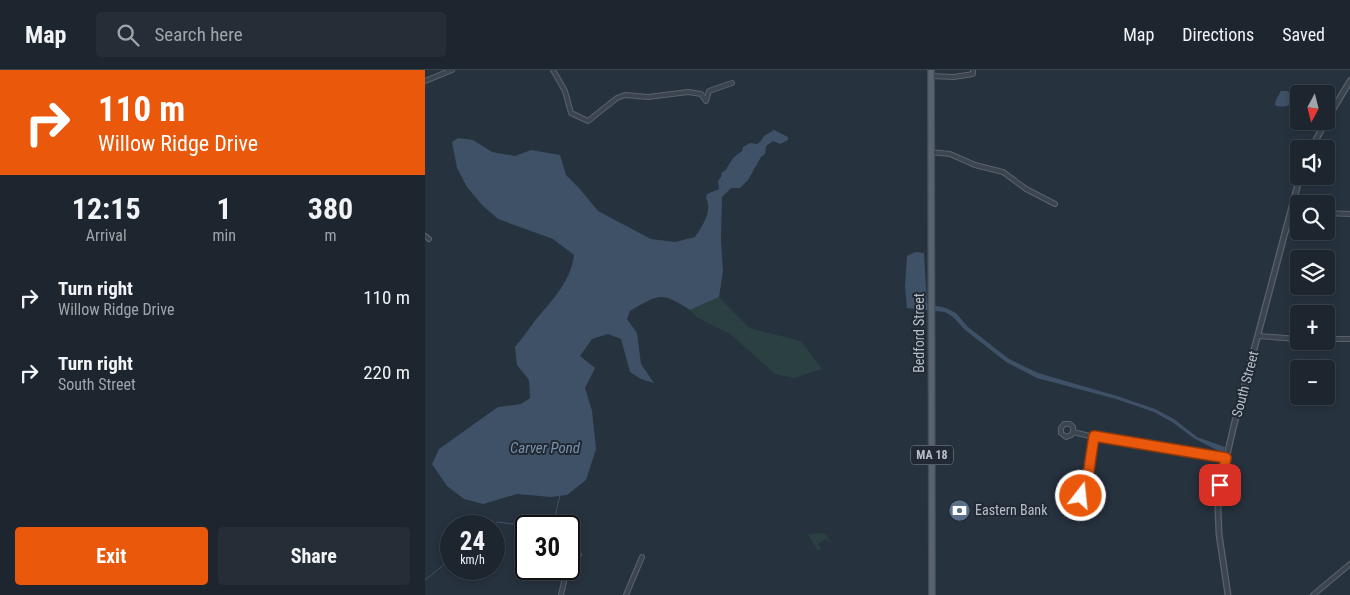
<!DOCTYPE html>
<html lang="en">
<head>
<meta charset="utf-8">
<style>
  :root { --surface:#1d262f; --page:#252e37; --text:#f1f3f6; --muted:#a0a5aa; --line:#3b434b; --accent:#ea580c }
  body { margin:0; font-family:"Roboto Condensed",sans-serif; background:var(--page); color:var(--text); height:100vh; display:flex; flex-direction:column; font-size:19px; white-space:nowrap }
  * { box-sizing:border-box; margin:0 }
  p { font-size:16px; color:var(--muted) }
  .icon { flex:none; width:28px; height:28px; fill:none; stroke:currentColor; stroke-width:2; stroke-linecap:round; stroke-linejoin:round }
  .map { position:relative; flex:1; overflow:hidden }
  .sheet { display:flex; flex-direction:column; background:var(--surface); width:425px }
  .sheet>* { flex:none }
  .top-card { background:#ea580c; color:#fff; overflow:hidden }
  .needle { width:32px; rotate:187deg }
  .controls { position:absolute; left:865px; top:15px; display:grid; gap:10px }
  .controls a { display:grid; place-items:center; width:45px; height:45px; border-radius:5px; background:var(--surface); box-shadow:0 2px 8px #0003,0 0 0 1px var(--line); font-size:25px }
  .speed { position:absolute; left:15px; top:445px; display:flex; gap:10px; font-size:25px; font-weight:700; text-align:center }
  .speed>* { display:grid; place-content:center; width:65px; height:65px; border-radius:50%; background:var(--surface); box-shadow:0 2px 8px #0003,0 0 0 1px var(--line); line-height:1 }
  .speed small { font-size:12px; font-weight:400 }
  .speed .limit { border:2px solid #111; border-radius:8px; background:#fff; color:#111 }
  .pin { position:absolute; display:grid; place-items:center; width:42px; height:42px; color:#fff; margin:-21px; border-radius:10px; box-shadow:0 2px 8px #0006 }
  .me { position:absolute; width:55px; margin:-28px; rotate:16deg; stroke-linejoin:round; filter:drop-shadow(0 0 4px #0008) }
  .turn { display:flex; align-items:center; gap:18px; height:105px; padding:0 15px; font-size:22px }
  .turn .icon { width:65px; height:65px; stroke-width:2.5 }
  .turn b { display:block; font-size:35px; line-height:42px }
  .eta { display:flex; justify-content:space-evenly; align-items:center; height:85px; text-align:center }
  .eta b { font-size:30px; font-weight:700; line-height:35px }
  .button { display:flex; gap:10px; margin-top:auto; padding:10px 15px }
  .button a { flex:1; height:58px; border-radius:5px; background:var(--accent); color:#fff; font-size:20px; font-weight:700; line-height:58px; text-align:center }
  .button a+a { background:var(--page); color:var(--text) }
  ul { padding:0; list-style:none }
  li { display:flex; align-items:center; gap:15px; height:75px; padding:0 15px }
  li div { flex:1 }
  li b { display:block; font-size:19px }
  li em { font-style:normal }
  header { display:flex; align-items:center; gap:30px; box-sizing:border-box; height:70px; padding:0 25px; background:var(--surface); border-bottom:1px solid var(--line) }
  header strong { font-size:24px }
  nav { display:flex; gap:28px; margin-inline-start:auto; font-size:18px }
  .search { width:350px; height:45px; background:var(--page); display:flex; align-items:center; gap:12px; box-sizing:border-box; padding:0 18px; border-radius:5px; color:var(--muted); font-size:19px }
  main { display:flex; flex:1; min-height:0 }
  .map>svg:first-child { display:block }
  .green { fill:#2a4041 }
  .water { fill:#3e5166 }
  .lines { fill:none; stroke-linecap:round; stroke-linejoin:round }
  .stream { stroke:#3e5166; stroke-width:1 }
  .minor-casing { stroke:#59626c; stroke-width:6 }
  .tertiary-casing { stroke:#59626c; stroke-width:7 }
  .primary-casing { stroke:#454d58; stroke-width:8 }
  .minor { stroke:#3b444f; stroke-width:4 }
  .tertiary { stroke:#3b444f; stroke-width:4.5 }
  .primary { stroke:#59636f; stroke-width:5.5 }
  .route-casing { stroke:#983908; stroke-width:12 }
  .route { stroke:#ea580c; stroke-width:9 }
  .labels { text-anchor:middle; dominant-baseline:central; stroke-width:4; stroke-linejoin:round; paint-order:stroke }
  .shield { fill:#202934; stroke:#8a929c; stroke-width:1 }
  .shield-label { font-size:12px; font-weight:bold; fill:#b8bfc9 }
  .street-label { font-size:14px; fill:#b8bfc9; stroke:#202934 }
  .poi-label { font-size:14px; fill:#b8bfc9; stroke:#202934; text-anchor:start }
  .water-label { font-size:15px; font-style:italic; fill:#7a92aa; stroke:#202934 }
</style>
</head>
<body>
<header>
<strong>Map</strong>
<div class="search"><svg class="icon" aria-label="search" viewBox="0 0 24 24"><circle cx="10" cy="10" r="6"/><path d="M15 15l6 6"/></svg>Search here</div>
<nav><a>Map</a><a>Directions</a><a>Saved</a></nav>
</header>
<main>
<section class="sheet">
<div class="top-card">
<div class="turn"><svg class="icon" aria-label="right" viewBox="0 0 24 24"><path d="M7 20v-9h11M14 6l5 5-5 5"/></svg><div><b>110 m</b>Willow Ridge Drive</div></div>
</div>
<div class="eta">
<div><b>12:15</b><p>Arrival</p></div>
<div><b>1</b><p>min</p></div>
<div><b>380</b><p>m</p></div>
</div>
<ul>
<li><svg class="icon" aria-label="right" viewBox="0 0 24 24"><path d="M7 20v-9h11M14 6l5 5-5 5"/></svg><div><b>Turn right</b><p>Willow Ridge Drive</p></div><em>110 m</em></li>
<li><svg class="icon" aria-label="right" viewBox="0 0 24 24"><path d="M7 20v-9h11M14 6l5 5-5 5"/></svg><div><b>Turn right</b><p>South Street</p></div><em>220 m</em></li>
</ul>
<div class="button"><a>Exit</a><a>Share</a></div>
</section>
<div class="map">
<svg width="925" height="525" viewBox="0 0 925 525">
  <rect width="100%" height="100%" fill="#27323f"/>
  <g class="green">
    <polygon points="294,227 324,258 376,271 397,299 369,308 350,304 305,264 273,248 265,240"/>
    <polygon points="392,463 400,464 406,471 403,472 401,469 393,474 396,479 393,481 383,465"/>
  </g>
  <g class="water">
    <path d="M856,21H863L866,26L864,35C860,37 853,37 850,35L851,30Z"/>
    <path d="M349,60L363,67V70L355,74L348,71L341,76L340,84L336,87L323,110L315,118H306L297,127L296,170L298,201L294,227L265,240C236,221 234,224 205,241L202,249L212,263L216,294L229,313L216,309L205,302L196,269L183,264L167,269L155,286L170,298L160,318L167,341L171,379L161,410L142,425L126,427L92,424L58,434L39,429L22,416L7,394L14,379L73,337L96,334L105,328L104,310L92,295L90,277C97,269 103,260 109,252C126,231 146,212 149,185L128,169L73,149L57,135L42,117L32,98L27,72L33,68L48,70L67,82L90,86L106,80L135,85L141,105L154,118L173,141L226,169L250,172L270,167C277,156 288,142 281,128L282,124L294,119L293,111L296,107L297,102L300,101L308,88L317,81L318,77L325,73L332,74L335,72L339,66Z"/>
    <polygon points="490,182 499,183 502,234 521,238 531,243 543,257 584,289 613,303 692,326 730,339 749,349 772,367 800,377 798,383 770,369 747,352 729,342 691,329 612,308 581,292 539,259 528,247 520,242 482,238 480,217 482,186"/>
  </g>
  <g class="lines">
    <g class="stream">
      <polyline points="69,456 72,452 98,455 130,446 135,425"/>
      <polyline points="0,510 26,489"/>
    </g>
    <defs>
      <g id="minor">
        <polyline points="128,0 140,21 146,43 163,51 192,28 200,25 223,27 263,22 276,24 281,31 284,21 307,13"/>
        <polyline points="506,6 529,7 548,4 548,0"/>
        <polyline points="0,11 27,0"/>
        <polyline points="505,82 525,84 550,95 578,102 601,119 630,134"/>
        <polyline points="866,140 874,140"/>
        <polyline points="901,143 925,144"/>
        <polyline points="0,166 4,169"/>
        <polyline points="833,266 874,269"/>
        <polyline points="901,269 925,269"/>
        <polyline points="648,362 648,357 645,354 639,354 636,358 636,363 641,367 646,365 648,362 669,367"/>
        <polyline points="660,426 664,429 665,434 661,439 657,439 653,437 652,432 654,428 660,426 669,367 801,388"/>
        <polyline points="144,475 151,477 154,485 151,490 144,492"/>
        <polyline points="136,525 142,499"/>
        <polyline points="201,525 217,487"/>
        <polyline points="888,525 925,494"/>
      </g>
      <g id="tertiary">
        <polyline points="901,51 925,11"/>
        <polyline points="886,79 901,51"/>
        <polyline points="803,525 794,464 793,439 795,415 809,355 875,106"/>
      </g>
      <polyline id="primary" points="506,0 507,525"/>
    </defs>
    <use href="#minor" class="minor-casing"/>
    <use href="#tertiary" class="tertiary-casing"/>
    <use href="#primary" class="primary-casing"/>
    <use href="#minor" class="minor"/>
    <use href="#tertiary" class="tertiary"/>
    <use href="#primary" class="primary"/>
  </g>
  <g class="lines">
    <defs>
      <polyline id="route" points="656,426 660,426 669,366 801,388 795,415"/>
    </defs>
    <use href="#route" class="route-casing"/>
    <use href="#route" class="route"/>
  </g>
  <defs>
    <symbol id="bank-disc" viewBox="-11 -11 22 22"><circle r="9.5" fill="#5c6f8a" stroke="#202934"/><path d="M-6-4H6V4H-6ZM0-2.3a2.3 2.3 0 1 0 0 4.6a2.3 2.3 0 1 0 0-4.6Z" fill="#fff"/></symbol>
  </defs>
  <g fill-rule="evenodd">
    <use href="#bank-disc" x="522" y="428" width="25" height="25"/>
  </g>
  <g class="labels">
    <rect class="shield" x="486" y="375.5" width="42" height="19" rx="4"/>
    <g class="shield-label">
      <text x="507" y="385">MA 18</text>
    </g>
    <g class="street-label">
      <text transform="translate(494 263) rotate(-90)">Bedford Street</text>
      <text transform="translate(820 314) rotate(-75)">South Street</text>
    </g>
    <g class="poi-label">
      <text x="550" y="440">Eastern Bank</text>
    </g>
    <g class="water-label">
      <text x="120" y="378">Carver Pond</text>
    </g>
  </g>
</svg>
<div class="controls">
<a><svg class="needle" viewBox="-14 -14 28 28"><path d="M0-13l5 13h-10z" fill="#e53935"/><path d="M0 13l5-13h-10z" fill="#a0a5aa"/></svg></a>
<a><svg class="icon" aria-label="sound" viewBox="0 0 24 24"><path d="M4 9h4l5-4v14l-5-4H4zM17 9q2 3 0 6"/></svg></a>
<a><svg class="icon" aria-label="search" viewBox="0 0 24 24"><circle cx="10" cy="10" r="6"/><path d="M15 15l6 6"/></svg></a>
<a><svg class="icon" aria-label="layers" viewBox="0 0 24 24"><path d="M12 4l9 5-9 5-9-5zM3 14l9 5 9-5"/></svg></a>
<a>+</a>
<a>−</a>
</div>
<div class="speed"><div>24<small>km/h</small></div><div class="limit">30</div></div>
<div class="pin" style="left:795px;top:415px;background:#d93025"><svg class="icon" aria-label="arrive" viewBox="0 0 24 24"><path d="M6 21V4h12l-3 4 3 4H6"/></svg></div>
<svg class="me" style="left:656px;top:426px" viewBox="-20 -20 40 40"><circle r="17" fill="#ea580c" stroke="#fff" stroke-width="3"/><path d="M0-11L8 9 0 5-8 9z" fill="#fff"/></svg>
</div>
</main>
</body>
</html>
